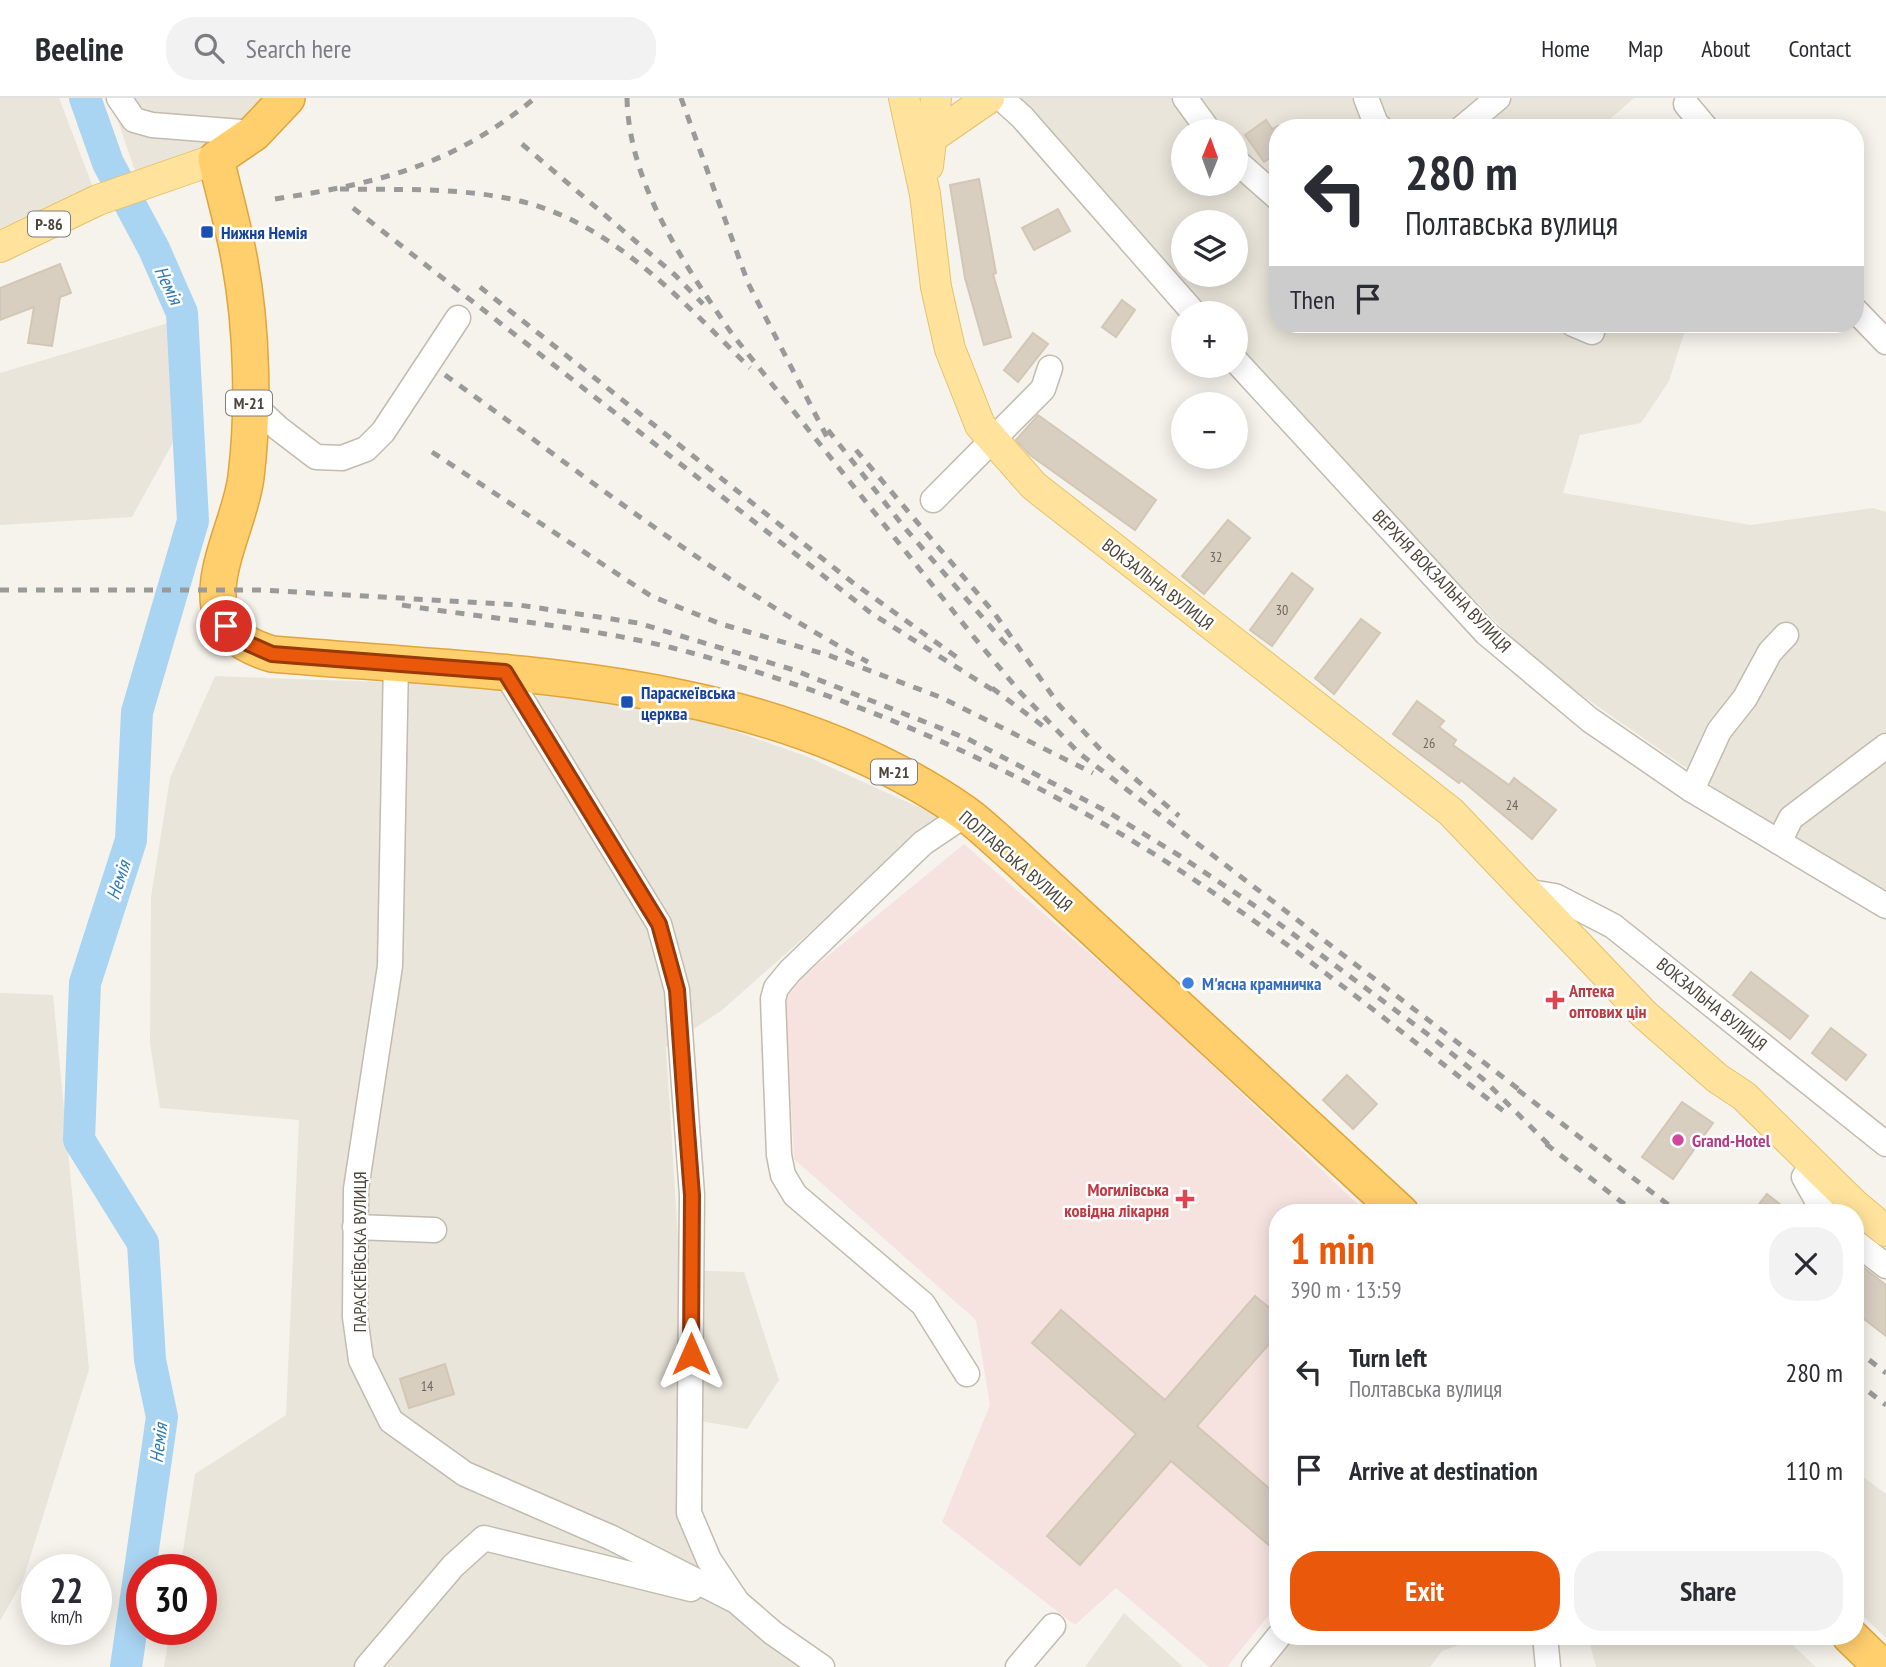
<!DOCTYPE html>
<html lang="en">
<head>
<meta charset="utf-8">
<style>
  :root { --surface:#fff; --page:#f2f2f3; --text:#2b2b33; --muted:#7c7c81; --line:#e1e1e2; --accent:#ea580c }
  body { margin:0; font-family:"PT Sans Narrow",sans-serif; background:var(--page); color:var(--text); height:100vh; display:flex; flex-direction:column; font-size:26px; white-space:nowrap }
  * { box-sizing:border-box; margin:0 }
  p { font-size:23px; color:var(--muted) }
  .icon { flex:none; width:38px; height:38px; fill:none; stroke:currentColor; stroke-width:2; stroke-linecap:round; stroke-linejoin:round }
  .map { position:relative; flex:1; overflow:hidden }
  .details { position:absolute; left:1269px; top:1106px; width:595px; height:441px; display:flex; flex-direction:column; background:var(--surface); border-radius:28px; box-shadow:0 4px 18px #0003 }
  .details>* { flex:none }
  .hud { position:absolute; left:1269px; top:21px; width:595px; height:214px; border-radius:28px; box-shadow:0 4px 18px #0003; background:#fff; color:var(--text); overflow:hidden }
  .needle { width:46px; rotate:1deg }
  .controls { position:absolute; left:1171px; top:21px; display:grid; gap:14px }
  .controls a { display:grid; place-items:center; width:77px; height:77px; border-radius:50%; background:var(--surface); box-shadow:0 4px 18px #0003; font-size:35px }
  .speed { position:absolute; left:21px; top:1456px; display:flex; gap:14px; font-size:35px; font-weight:700; text-align:center }
  .speed>* { display:grid; place-content:center; width:91px; height:91px; border-radius:50%; background:var(--surface); box-shadow:0 4px 18px #0003; line-height:1 }
  .speed small { font-size:18px; font-weight:400 }
  .speed .limit { border:10px solid #d22; background:#fff; color:#111 }
  .pin { position:absolute; display:grid; place-items:center; width:60px; height:60px; color:#fff; margin:-30px; border:4px solid #fff; border-radius:50%; box-shadow:0 2px 7px #0007 }
  .me { position:absolute; width:77px; margin:-38px; rotate:0deg; stroke-linejoin:round; filter:drop-shadow(0 0 5px #0008) }
  .turn { display:flex; align-items:center; gap:24px; height:147px; padding:0 21px; font-size:32px }
  .turn .icon { width:91px; height:91px; stroke-width:2.5 }
  .turn b { display:block; font-size:49px; line-height:60px }
  .then { display:flex; align-items:center; height:66px; padding:0 21px; background:#0003; gap:14px; font-size:26px }
  .round { display:grid; place-items:center; flex:none; width:74px; height:74px; border-radius:28px; background:var(--page) }
  .head { display:flex; align-items:center; justify-content:space-between; height:119px; padding:0 21px }
  h1 { font-size:42px; font-weight:800; line-height:52px; color:var(--accent) }
  .button { display:flex; gap:14px; margin-top:auto; padding:14px 21px }
  .button a { flex:1; height:80px; border-radius:28px; background:var(--accent); color:#fff; font-size:28px; font-weight:800; line-height:80px; text-align:center }
  .button a+a { background:var(--page); color:var(--text) }
  ul { padding:0; list-style:none }
  li { display:flex; align-items:center; gap:21px; height:98px; padding:0 21px }
  li div { flex:1 }
  li b { display:block; font-size:26px }
  li em { font-style:normal }
  header { display:flex; align-items:center; gap:42px; box-sizing:border-box; height:98px; padding:0 35px; background:var(--surface); border-bottom:2px solid var(--line) }
  header strong { font-size:33px }
  nav { display:flex; gap:38px; margin-inline-start:auto; font-size:24px }
  .search { width:490px; height:63px; background:var(--page); display:flex; align-items:center; gap:18px; box-sizing:border-box; padding:0 24px; border-radius:28px; color:var(--muted); font-size:26px }
  .map>svg:first-child { display:block }
  .residential { fill:#eae5da; fill-rule:evenodd }
  .medical { fill:#f6e3e0 }
  .lines { fill:none; stroke-linecap:round; stroke-linejoin:round }
  .river { stroke:#a9d4f2; stroke-width:32 }
  .building { fill:#d8cfc1; stroke:#d3c7b4; stroke-width:2 }
  .minor-casing { stroke:#c2bbae; stroke-width:27 }
  .major-casing { stroke:#e6c16a; stroke-width:32 }
  .highway-casing { stroke:#e0a43c; stroke-width:38 }
  .minor { stroke:#fff; stroke-width:24 }
  .major { stroke:#ffe39c; stroke-width:30 }
  .highway { stroke:#ffcf6e; stroke-width:35 }
  .rail { stroke:#9a9a9a; stroke-width:5; stroke-dasharray:9 9; stroke-linecap:butt }
  .route-casing { stroke:#983908; stroke-width:18 }
  .route { stroke:#ea580c; stroke-width:12 }
  .transit-dot { fill:#1a4fb4; stroke:#fff; stroke-width:2.5 }
  .shop-dot { fill:#3f7fe0; stroke:#fff; stroke-width:2.5 }
  .health-dot { fill:#e0444e; stroke:#fff; stroke-width:2.5 }
  .hotel-dot { fill:#d1479c; stroke:#fff; stroke-width:2.5 }
  .labels { text-anchor:middle; dominant-baseline:central; stroke-width:5; stroke-linejoin:round; paint-order:stroke }
  .number-label { font-size:14px; fill:#6e675b }
  .shield { fill:#fff; stroke:#817c74; stroke-width:2 }
  .shield-label { font-size:16px; font-weight:bold; fill:#4b4439 }
  .transit-label { font-size:18px; font-weight:bold; fill:#164399; stroke:#fff; text-anchor:start }
  .street-label { font-size:18px; fill:#4b4439; stroke:#fff }
  .shop-label { font-size:18px; font-weight:bold; fill:#366cbe; stroke:#fff; text-anchor:start }
  .health-label { font-size:18px; font-weight:bold; fill:#be3a42; stroke:#fff; text-anchor:start }
  .hotel-label { font-size:18px; font-weight:bold; fill:#b23c85; stroke:#fff; text-anchor:start }
  .water-label { font-size:19px; font-style:italic; fill:#2e7ab2; stroke:#fff }
</style>
</head>
<body>
<header>
<strong>Beeline</strong>
<div class="search"><svg class="icon" aria-label="search" viewBox="0 0 24 24"><circle cx="10" cy="10" r="6"/><path d="M15 15l6 6"/></svg>Search here</div>
<nav><a>Home</a><a>Map</a><a>About</a><a>Contact</a></nav>
</header>
<div class="map">
<svg width="1886" height="1569" viewBox="0 0 1886 1569">
  <rect width="100%" height="100%" fill="#f6f3ec"/>
  <g class="residential">
    <polygon points="0,0 59,0 94,92 0,136"/>
    <polygon points="110,0 275,0 211,49 136,76"/>
    <path d="M1013,0H1634L1600,30H1278V226H1687L1669,283L1641,325L1580,337L1563,395L1751,427L1873,410L1886,414V796L1724,696L1535,565L1236,253V215H1201ZM1183,33H1236V86H1183ZM1183,124H1236V177H1183Z"/>
    <polygon points="175,223 176,339 132,419 0,427 0,275"/>
    <polygon points="215,578 494,588 679,614 806,658 940,719 721,913 666,949 680,1172 744,1174 779,1282 747,1331 682,1320 696,1461 809,1569 164,1569 170,1531 201,1531 201,1472 180,1472 195,1376 286,1317 299,1022 160,1010 150,945 151,799 170,680"/>
    <polygon points="0,895 53,897 89,1271 23,1482 0,1523"/>
    <polygon points="1855,1373 1886,1396 1886,1540 1855,1510"/>
    <polygon points="1124,1515 1183,1569 1085,1569"/>
    <polygon points="1295,1538 1476,1538 1473,1542 1442,1553 1430,1569 1270,1569"/>
    <polygon points="1588,1538 1783,1538 1816,1569 1596,1569"/>
  </g>
  <polygon class="medical" points="964,746 1153,911 1367,1115 1278,1115 1277,1507 1227,1569 1209,1569 1116,1490 1075,1527 942,1424 990,1307 976,1222 794,1061 785,893"/>
  <g class="lines">
    <polyline class="river" points="85,0 108,65 154,151 182,215 193,423 137,614 131,742 85,885 79,1042 143,1145 150,1262 162,1319 126,1569"/>
  </g>
  <g class="building">
    <polygon points="1266,22 1272,31 1278,28 1278,55 1264,64 1245,37"/>
    <polygon points="979,81 996,175 993,176 1011,239 984,247 965,180 950,87"/>
    <polygon points="1058,111 1070,133 1034,152 1022,130"/>
    <polygon points="60,166 71,195 60,199 52,248 28,245 34,209 0,222 0,190"/>
    <polygon points="1122,202 1135,212 1116,239 1102,229"/>
    <polygon points="1033,235 1048,246 1018,284 1004,272"/>
    <polygon points="1038,317 1156,402 1135,432 1030,357 1016,342"/>
    <polygon points="1228,422 1250,440 1204,496 1182,478"/>
    <polygon points="1292,475 1313,491 1272,548 1250,532"/>
    <polygon points="1361,521 1380,535 1334,596 1315,580"/>
    <polygon points="1417,603 1444,623 1439,629 1456,642 1453,647 1509,687 1514,680 1556,712 1532,741 1461,682 1459,685 1393,636"/>
    <polygon points="1751,874 1808,918 1790,941 1733,897"/>
    <polygon points="1831,930 1866,957 1846,982 1812,955"/>
    <polygon points="1347,977 1377,1006 1353,1031 1323,1002"/>
    <polygon points="1682,1004 1713,1025 1673,1081 1642,1059"/>
    <polygon points="1767,1096 1791,1115 1752,1115"/>
    <polygon points="1855,1163 1886,1187 1886,1238 1855,1214"/>
    <polygon points="1255,1198 1278,1217 1278,1236 1197,1328 1278,1398 1278,1455 1171,1363 1080,1467 1047,1438 1136,1336 1032,1245 1061,1212 1165,1302"/>
    <polygon points="445,1266 454,1296 409,1310 400,1281"/>
  </g>
  <g class="lines">
    <defs>
      <g id="minor">
        <polyline points="119,0 134,22 152,27 254,35"/>
        <polyline points="1001,0 1022,19 1194,215"/>
        <polyline points="1185,0 1209,33"/>
        <polyline points="1366,0 1376,26 1381,30"/>
        <polyline points="1686,6 1706,30"/>
        <polyline points="1462,30 1498,0"/>
        <polyline points="1236,63 1278,100"/>
        <polyline points="1855,212 1886,244"/>
        <polyline points="1573,226 1592,234"/>
        <polyline points="1236,263 1486,535 1590,622 1692,692 1886,808"/>
        <polyline points="249,303 278,330 316,359 342,360 366,351 383,334 458,220"/>
        <polyline points="933,402 1043,291 1050,270"/>
        <polyline points="396,564 390,868 356,1091 355,1219 361,1262 391,1323 465,1376 612,1440 736,1503 773,1535 822,1569"/>
        <polyline points="505,574 659,826 677,892 692,1097 689,1415 709,1462 736,1502"/>
        <polyline points="1692,692 1719,633 1745,600 1770,554 1786,537"/>
        <polyline points="966,716 923,745 790,873 776,890 773,901 779,1057 783,1077 795,1097 923,1206 967,1276"/>
        <polyline points="1779,744 1791,720 1886,648"/>
        <polyline points="1524,793 1555,798 1613,828 1886,1046"/>
        <polyline points="1804,1079 1824,1115"/>
        <polyline points="355,1129 434,1132"/>
        <polyline points="1855,1144 1886,1168"/>
        <polyline points="1545,1538 1548,1569"/>
        <polyline points="367,1569 453,1468 484,1440 691,1491"/>
        <polyline points="1018,1569 1053,1528"/>
        <polyline points="1254,1569 1279,1538"/>
      </g>
      <g id="major">
        <polyline points="904,0 925,96 936,189 950,251 980,327 1034,388 1451,714 1644,916 1717,980 1744,998 1854,1106 1886,1133"/>
        <polyline points="931,40 989,0"/>
        <polyline points="928,68 936,0"/>
        <polyline points="0,149 98,102 216,61"/>
      </g>
      <g id="highway">
        <path d="M287,0L254,35L216,61C224,96 234,130 240,165C252,230 254,314 246,379C241,420 212,469 219,509C224,537 248,549 272,556C506,576 765,575 966,716C981,727 995,741 1010,754L1401,1115"/>
        <polyline points="1850,1538 1882,1569"/>
      </g>
    </defs>
    <use href="#minor" class="minor-casing"/>
    <use href="#major" class="major-casing"/>
    <use href="#highway" class="highway-casing"/>
    <use href="#minor" class="minor"/>
    <use href="#major" class="major"/>
    <use href="#highway" class="highway"/>
    <g class="rail">
      <path d="M627,0C629,87 685,167 732,236L973,538L1020,594L1079,655L1525,996"/>
      <polyline points="681,0 748,185 829,343"/>
      <polyline points="522,46 675,177 703,206"/>
      <path d="M340,91C400,92 461,89 520,103C614,126 684,205 750,270"/>
      <path d="M275,101C379,85 452,68 535,0"/>
      <polyline points="353,110 871,515 999,596"/>
      <polyline points="480,189 852,484 958,560"/>
      <path d="M445,277C583,376 718,484 868,564"/>
      <polyline points="828,332 904,429 1009,550"/>
      <polyline points="856,352 995,516 1059,607 1100,651 1179,718"/>
      <polyline points="432,354 651,498 721,526 828,557 940,599 1093,675"/>
      <polyline points="0,492 261,492 519,507 638,525 794,572 968,641 1108,714 1180,758 1258,810 1434,941 1483,981 1554,1052"/>
      <path d="M402,507C492,521 584,528 673,550C867,600 1056,686 1221,800C1321,868 1415,945 1510,1018"/>
      <polyline points="992,590 1043,628"/>
      <polyline points="1518,992 1679,1115"/>
      <polyline points="1546,1046 1636,1115"/>
      <polyline points="1855,1251 1886,1275"/>
      <polyline points="1855,1283 1886,1307"/>
    </g>
  </g>
  <g class="lines">
    <defs>
      <polyline id="route" points="226,528 240,542 272,556 505,574 659,826 677,892 686,1020 692,1097 691,1256"/>
    </defs>
    <use href="#route" class="route-casing"/>
    <use href="#route" class="route"/>
  </g>
  <g class="transit-dot">
    <rect x="200" y="127" width="14" height="14" rx="3.5"/>
    <rect x="620" y="597" width="14" height="14" rx="3.5"/>
  </g>
  <circle class="shop-dot" cx="1188" cy="885" r="7"/>
  <g class="health-dot">
    <path d="M1551.5 891.5h7v7h7v7h-7v7h-7v-7h-7v-7h7z"/>
    <path d="M1181.5 1090.5h7v7h7v7h-7v7h-7v-7h-7v-7h7z"/>
  </g>
  <circle class="hotel-dot" cx="1678" cy="1042" r="7"/>
  <g class="labels">
    <g class="number-label">
      <text x="1216" y="459">32</text>
      <text x="1282" y="512">30</text>
      <text x="1429" y="645">26</text>
      <text x="1512" y="707">24</text>
      <text x="427" y="1288">14</text>
    </g>
    <g class="shield">
      <rect x="28" y="113.5" width="42" height="25" rx="5"/>
      <rect x="226" y="292.5" width="46" height="25" rx="5"/>
      <rect x="871" y="661.5" width="46" height="25" rx="5"/>
    </g>
    <g class="shield-label">
      <text x="49" y="126">Р-86</text>
      <text x="249" y="305">М-21</text>
      <text x="894" y="674">М-21</text>
    </g>
    <g class="transit-label">
      <text x="221" y="134">Нижня Немія</text>
      <text x="641" y="594">Параскеївська<tspan x="641" dy="21">церква</tspan></text>
    </g>
    <g class="street-label">
      <text transform="translate(1442 483) rotate(46)">ВЕРХНЯ ВОКЗАЛЬНА ВУЛИЦЯ</text>
      <text transform="translate(1158 486) rotate(38)">ВОКЗАЛЬНА ВУЛИЦЯ</text>
      <text transform="translate(1016 763) rotate(41)">ПОЛТАВСЬКА ВУЛИЦЯ</text>
      <text transform="translate(1712 906) rotate(39)">ВОКЗАЛЬНА ВУЛИЦЯ</text>
      <text transform="translate(359 1154) rotate(-90)">ПАРАСКЕЇВСЬКА ВУЛИЦЯ</text>
    </g>
    <g class="shop-label">
      <text x="1202" y="885">М'ясна крамничка</text>
    </g>
    <g class="health-label">
      <text x="1569" y="892">Аптека<tspan x="1569" dy="21">оптових цін</tspan></text>
      <text x="1169" y="1091" text-anchor="end">Могилівська<tspan x="1169" dy="21">ковідна лікарня</tspan></text>
    </g>
    <g class="hotel-label">
      <text x="1692" y="1042">Grand-Hotel</text>
    </g>
    <g class="water-label">
      <text transform="translate(169 187) rotate(64)">Немія</text>
      <text transform="translate(118 782) rotate(-72)">Немія</text>
      <text transform="translate(158 1345) rotate(-83)">Немія</text>
    </g>
  </g>
</svg>
<div class="controls">
<a><svg class="needle" viewBox="-14 -14 28 28"><path d="M0-13l5 13h-10z" fill="#e53935"/><path d="M0 13l5-13h-10z" fill="#7c7c81"/></svg></a>
<a><svg class="icon" aria-label="layers" viewBox="0 0 24 24"><path d="M12 4l9 5-9 5-9-5zM3 14l9 5 9-5"/></svg></a>
<a>+</a>
<a>−</a>
</div>
<div class="speed"><div>22<small>km/h</small></div><div class="limit">30</div></div>
<div class="pin" style="left:226px;top:528px;background:#d93025"><svg class="icon" aria-label="arrive" viewBox="0 0 24 24"><path d="M6 21V4h12l-3 4 3 4H6"/></svg></div>
<svg class="me" style="left:691px;top:1256px" viewBox="-20 -20 40 40"><path d="M0-17L14 15 0 8-14 15z" fill="#ea580c" stroke="#fff" stroke-width="4"/></svg>
<div class="hud">
<div class="turn"><svg class="icon" aria-label="left" viewBox="0 0 24 24"><path d="M17 20v-9H6M10 6l-5 5 5 5"/></svg><div><b>280 m</b>Полтавська вулиця</div></div>
<div class="then">Then<svg class="icon" aria-label="arrive" viewBox="0 0 24 24"><path d="M6 21V4h12l-3 4 3 4H6"/></svg></div>
</div>
<section class="details">
<div class="head"><div><h1>1 min</h1><p>390 m · 13:59</p></div><a class="round"><svg class="icon" aria-label="close" viewBox="0 0 24 24"><path d="M6 6l12 12M18 6L6 18"/></svg></a></div>
<ul>
<li><svg class="icon" aria-label="left" viewBox="0 0 24 24"><path d="M17 20v-9H6M10 6l-5 5 5 5"/></svg><div><b>Turn left</b><p>Полтавська вулиця</p></div><em>280 m</em></li>
<li><svg class="icon" aria-label="arrive" viewBox="0 0 24 24"><path d="M6 21V4h12l-3 4 3 4H6"/></svg><div><b>Arrive at destination</b></div><em>110 m</em></li>
</ul>
<div class="button"><a>Exit</a><a>Share</a></div>
</section>
</div>
</body>
</html>
